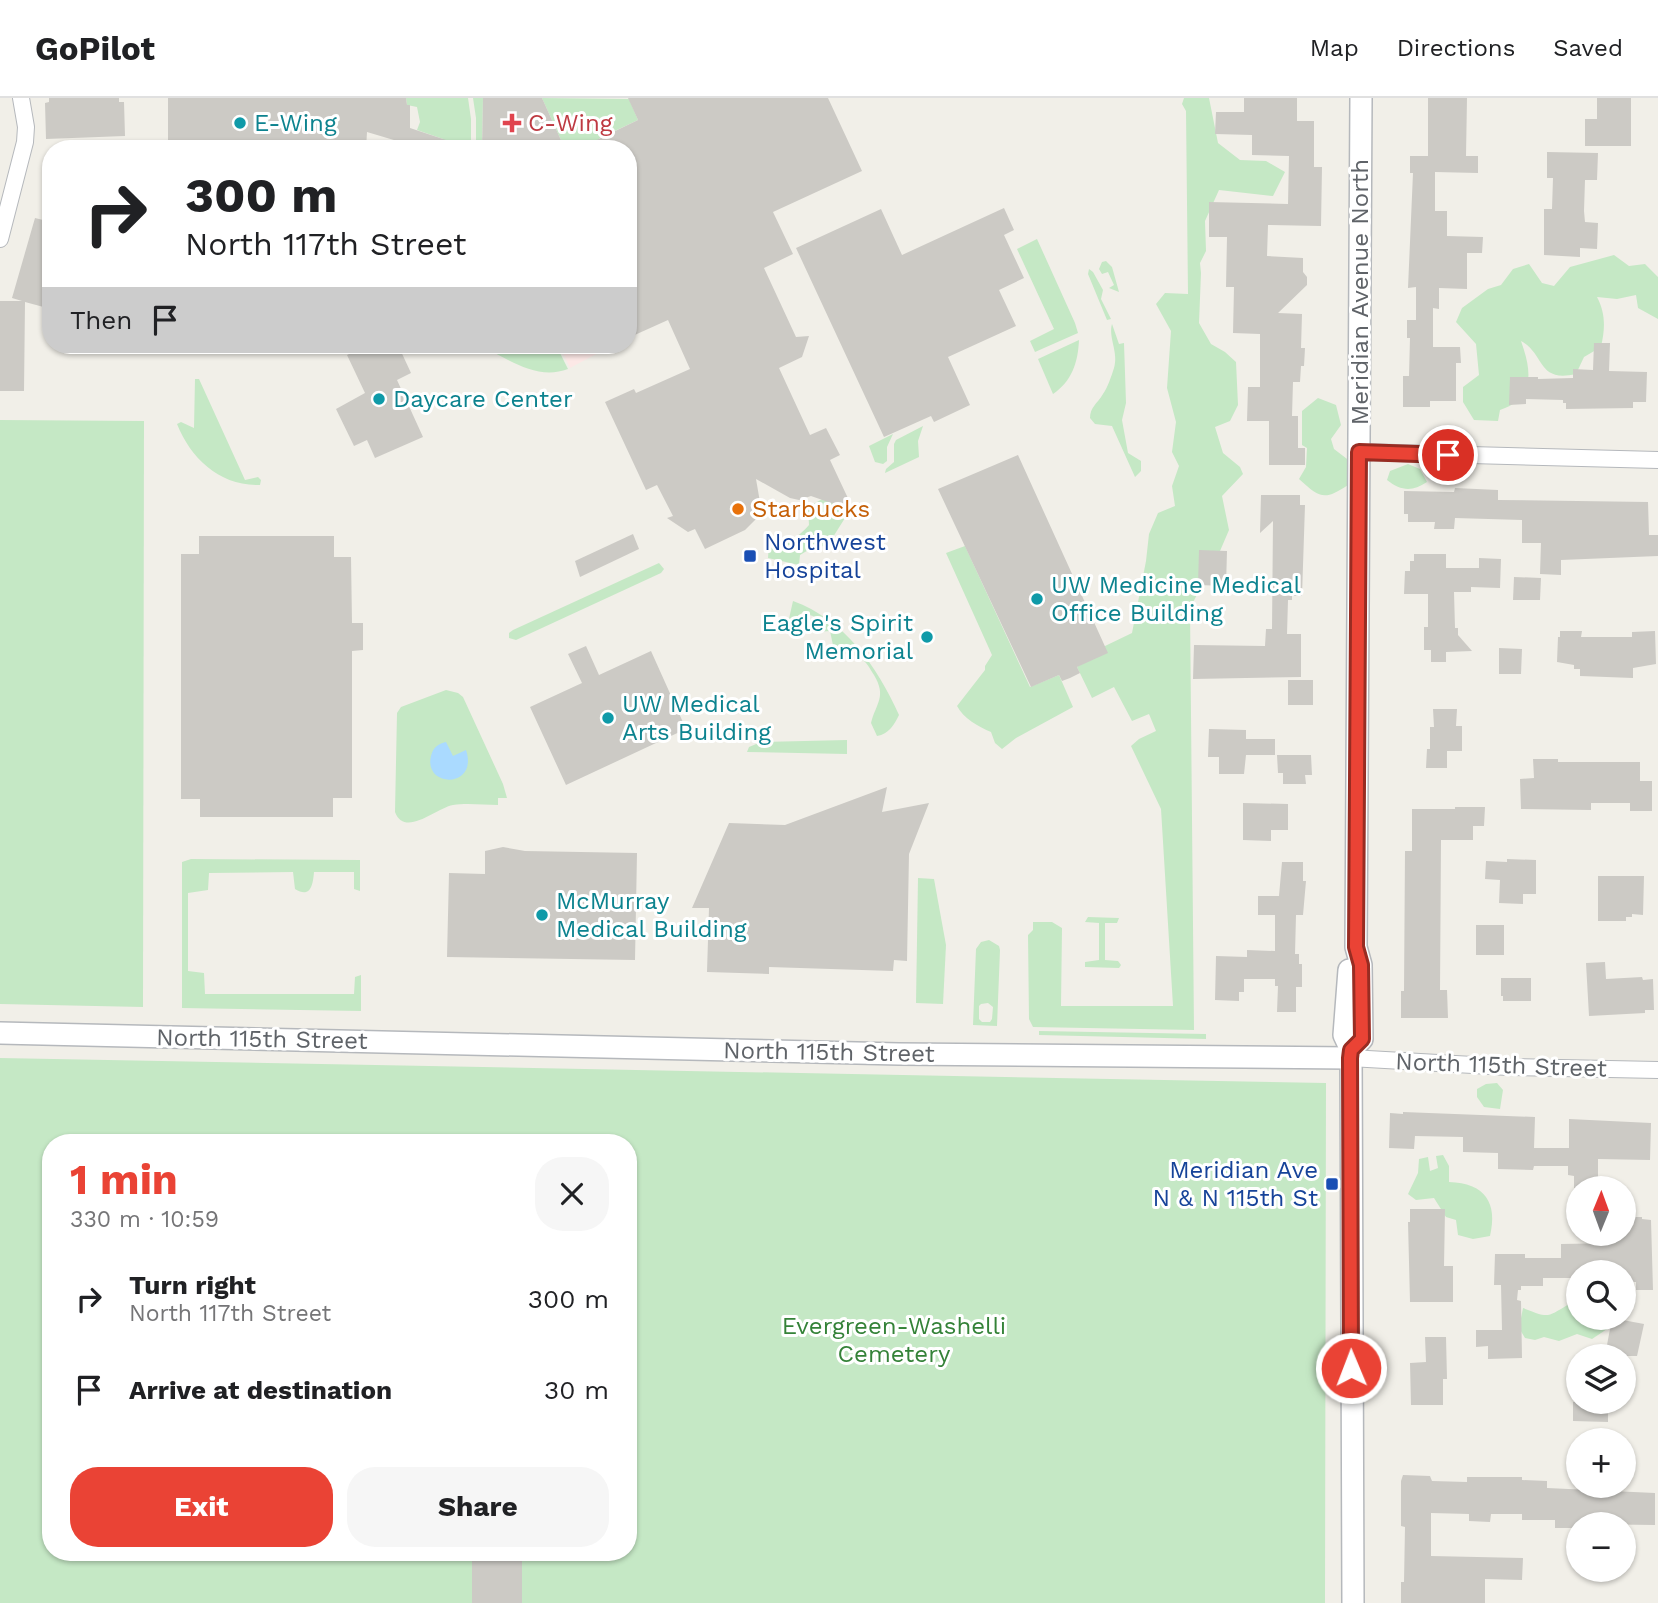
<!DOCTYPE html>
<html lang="en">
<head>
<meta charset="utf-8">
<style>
  :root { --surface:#fff; --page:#f6f6f6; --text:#202124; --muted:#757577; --line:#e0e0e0; --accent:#ea4335 }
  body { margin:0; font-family:"Work Sans",sans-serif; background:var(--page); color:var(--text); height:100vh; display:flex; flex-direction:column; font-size:26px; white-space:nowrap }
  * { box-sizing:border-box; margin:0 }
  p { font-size:23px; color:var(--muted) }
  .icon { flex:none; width:38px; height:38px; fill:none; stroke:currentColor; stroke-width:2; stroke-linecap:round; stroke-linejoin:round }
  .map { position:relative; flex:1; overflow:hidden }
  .drawer { position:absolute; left:42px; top:1036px; width:595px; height:427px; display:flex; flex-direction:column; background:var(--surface); border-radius:28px; box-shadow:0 2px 5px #0004 }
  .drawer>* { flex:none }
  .banner { position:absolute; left:42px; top:42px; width:595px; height:214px; border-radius:28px; box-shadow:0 2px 5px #0004; background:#fff; color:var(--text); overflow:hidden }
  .needle { width:46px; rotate:1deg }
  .buttons { position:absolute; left:1566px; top:1078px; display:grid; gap:14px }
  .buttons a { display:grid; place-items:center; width:70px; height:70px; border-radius:50%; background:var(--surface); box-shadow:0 2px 5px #0004; font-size:35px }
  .pin { position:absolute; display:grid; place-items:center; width:60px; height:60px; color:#fff; margin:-30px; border:4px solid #fff; border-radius:50%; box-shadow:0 2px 7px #0007 }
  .me { position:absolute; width:77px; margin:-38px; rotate:359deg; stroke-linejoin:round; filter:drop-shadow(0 0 5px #0008) }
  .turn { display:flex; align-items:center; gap:24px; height:147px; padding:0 28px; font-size:32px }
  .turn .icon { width:91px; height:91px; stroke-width:2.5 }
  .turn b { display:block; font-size:49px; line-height:60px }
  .then { display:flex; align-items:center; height:66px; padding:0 28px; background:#0003; gap:14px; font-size:26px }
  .round { display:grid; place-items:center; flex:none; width:74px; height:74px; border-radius:28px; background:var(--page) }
  .headline { display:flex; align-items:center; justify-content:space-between; height:119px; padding:0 28px }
  h1 { font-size:42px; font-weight:700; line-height:52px; color:var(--accent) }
  .action { display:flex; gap:14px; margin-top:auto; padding:14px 28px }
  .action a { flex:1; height:80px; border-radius:28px; background:var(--accent); color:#fff; font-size:28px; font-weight:700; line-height:80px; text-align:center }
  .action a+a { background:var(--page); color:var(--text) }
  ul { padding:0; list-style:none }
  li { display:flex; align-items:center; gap:21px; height:91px; padding:0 28px }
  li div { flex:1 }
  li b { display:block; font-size:26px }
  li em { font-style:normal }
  header { display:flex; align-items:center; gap:42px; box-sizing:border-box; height:98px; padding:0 35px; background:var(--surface); border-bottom:2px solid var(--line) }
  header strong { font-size:33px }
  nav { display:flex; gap:38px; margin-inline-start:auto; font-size:24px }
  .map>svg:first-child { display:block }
  .medical { fill:#fce8e6 }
  .green { fill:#c5e8c5; fill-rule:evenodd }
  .water { fill:#aadaff }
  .building { fill:#cccac5 }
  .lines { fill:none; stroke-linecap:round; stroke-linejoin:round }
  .minor-casing { stroke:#b5b8bc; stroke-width:18 }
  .tertiary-casing { stroke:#b5b8bc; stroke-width:24 }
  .minor { stroke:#fff; stroke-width:16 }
  .tertiary { stroke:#fff; stroke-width:21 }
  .route-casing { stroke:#982c22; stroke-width:18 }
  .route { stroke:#ea4335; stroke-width:12 }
  .culture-dot { fill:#0f9aa8; stroke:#fff; stroke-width:2.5 }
  .health-dot { fill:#e0444e; stroke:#fff; stroke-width:2.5 }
  .food-dot { fill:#e8710a; stroke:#fff; stroke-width:2.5 }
  .transit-dot { fill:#1a4fb4; stroke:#fff; stroke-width:2.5 }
  .labels { text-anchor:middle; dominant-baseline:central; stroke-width:6; stroke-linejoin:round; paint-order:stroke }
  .culture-label { font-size:24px; fill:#0d838f; stroke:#fff; text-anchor:start }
  .health-label { font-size:24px; fill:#be3a42; stroke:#fff; text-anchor:start }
  .street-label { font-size:24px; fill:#5f6368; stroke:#fff }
  .food-label { font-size:24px; fill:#c56008; stroke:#fff; text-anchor:start }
  .transit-label { font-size:24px; fill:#164399; stroke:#fff; text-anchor:start }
  .park-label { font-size:24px; fill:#348238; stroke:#fff }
</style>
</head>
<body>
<header>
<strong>GoPilot</strong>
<nav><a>Map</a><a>Directions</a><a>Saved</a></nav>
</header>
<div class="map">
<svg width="1658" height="1505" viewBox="0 0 1658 1505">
  <rect width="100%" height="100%" fill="#f1efe8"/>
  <polygon class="medical" points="559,247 613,247 570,270"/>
  <g class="green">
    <polygon points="406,0 468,0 471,21 471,51 461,51 442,45 443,41 417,32 420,24 417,9 407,7"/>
    <polygon points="473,0 483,0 482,51 476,51 476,20"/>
    <polygon points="542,0 629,1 638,22 600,40 585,51 565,51"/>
    <polygon points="1184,0 1209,0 1218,45 1240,62 1266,63 1285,74 1273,98 1219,92 1205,123 1206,153 1200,165 1201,175 1199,225 1211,246 1225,254 1236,264 1238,307 1230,323 1215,329 1223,355 1240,369 1243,376 1222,398 1229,432 1217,460 1202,468 1200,491 1190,510 1194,932 1033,929 1029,921 1028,837 1033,832 1033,824 1052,824 1062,830 1061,908 1173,908 1161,711 1131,648 1139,641 1156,633 1149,616 1132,623 1114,589 1092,600 1077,569 1105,548 1132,535 1146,463 1149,436 1158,415 1175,408 1172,388 1179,368 1172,354 1176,324 1167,290 1171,233 1156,206 1165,195 1188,196 1186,13 1182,6"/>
    <polygon points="1037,141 1075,225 1078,235 1035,254 1030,243 1054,231 1017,151"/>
    <path d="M1614,157L1629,168L1645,166L1658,179V221L1638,210L1636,197L1617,201L1597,199C1606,216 1605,231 1601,249L1584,259L1576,276C1537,285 1545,256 1521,243C1532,274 1535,300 1500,312L1498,323L1474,322L1463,304V289L1479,277L1476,246L1456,224L1462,210L1488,191L1501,187L1513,171L1529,166L1542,185L1554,188L1570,169Z"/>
    <polygon points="1106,163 1112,169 1119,194 1109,190 1114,187 1108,174 1102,176 1099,171 1102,164"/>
    <polygon points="1089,171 1093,174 1103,192 1101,201 1111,221 1107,222 1088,176"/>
    <path d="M1112,226L1119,246L1124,245L1126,305L1122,322L1128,355L1141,363V373L1135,379L1112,328L1095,326L1090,320C1090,309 1097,306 1103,296C1108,289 1111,279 1114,270C1119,255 1108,239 1112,226Z"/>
    <path d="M1079,242C1078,264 1072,283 1053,296L1038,261Z"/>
    <path d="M490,247H556L568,271C539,282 513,264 487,251Z"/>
    <path d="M195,281H199L245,382L258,379L261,382L260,387C220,388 191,361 177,326L181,324L194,330Z"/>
    <path d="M1318,300L1336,307L1341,327L1331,341L1334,351L1351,364L1348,387C1324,403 1320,400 1299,381L1306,369L1307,350L1302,347V313Z"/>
    <polygon points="0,322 144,323 143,909 0,906"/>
    <polygon points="923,328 918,343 919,359 885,375 886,371 894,364 894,346 896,342"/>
    <polygon points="893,336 887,349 887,363 883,366 875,364 869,348"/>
    <path d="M1408,366L1420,371L1427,384C1412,394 1401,393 1387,382L1390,373Z"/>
    <path d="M824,400L850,412L828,447L810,451L800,457L799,467L768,460L769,446C787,445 797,441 809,427L808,409Z"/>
    <path d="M965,448L1030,589L1059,577L1073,609L1016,640L1002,651L995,645L991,634C979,629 963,620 957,608L985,572V568L992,557L946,455Z"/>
    <polygon points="659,465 664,471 661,475 516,542 509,540 509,535 513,532"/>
    <path d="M793,503C845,522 877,568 899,617C894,627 889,636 877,638L871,625C876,605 887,599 874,577C870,571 867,564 860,560C852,555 842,558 834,552L830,533L788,536L786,534ZM802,515L813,518L819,524L818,528L806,530L797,528L795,520Z"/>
    <path d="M446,592L458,595L463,599L503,686L507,700H498V707C484,707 467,705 453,707C436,710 405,740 395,714L397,615L401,609Z"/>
    <polygon points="847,642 847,656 747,654 749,649 761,644"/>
    <path d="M191,761L360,762V793L354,791V774H314C313,786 311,801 295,791L293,774L209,775L208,792L188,795V873L204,875L205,896H354L355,879L361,877V913L182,910V764Z"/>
    <polygon points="918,780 934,781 946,847 943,906 916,905"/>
    <polygon points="1088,819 1119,820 1117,825 1105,825 1105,862 1118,863 1121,867 1119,870 1085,869 1085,864 1099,862 1099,825 1085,824"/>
    <path d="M989,842L999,848L1000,852L997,928L973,927L976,851L981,844ZM988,905L993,909L992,921L990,924H982L979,921V908L981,906Z"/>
    <polygon points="1039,933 1206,936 1206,941 1039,937"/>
    <path d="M0,960L1326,985L1325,1505H0ZM51,1045H628V1454H51Z"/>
    <polygon points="1497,985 1503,992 1500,1011 1484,1009 1477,999 1477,991 1486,986"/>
    <path d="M1443,1057L1449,1068V1084C1485,1085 1498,1105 1490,1138L1473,1141L1458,1137L1456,1122L1446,1119L1434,1100L1416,1102L1408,1096L1418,1075L1419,1061L1428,1059L1430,1073L1438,1070L1436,1058Z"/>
    <path d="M1569,1206L1578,1207V1220H1609L1607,1231L1592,1241L1577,1236L1559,1243L1544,1239L1535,1242L1525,1240L1519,1230L1523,1210C1549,1220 1546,1220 1569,1206Z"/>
  </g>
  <path class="water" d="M446,644L453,658L466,652C479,691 423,690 431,658C433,649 438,646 446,644Z"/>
  <g class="building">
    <polygon points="49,0 119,0 119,4 124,4 125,38 46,41 45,5 49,4"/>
    <polygon points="168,0 406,0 407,7 410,7 410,30 464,48 464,51 424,51 367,34 366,51 168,51"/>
    <polygon points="483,0 542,0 565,51 482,51"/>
    <polygon points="628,0 828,0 862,73 773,114 793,156 764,170 796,239 809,238 802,259 779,270 810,337 826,330 840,357 830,362 854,413 811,398 799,402 790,400 756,381 761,410 757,420 745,432 705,451 695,431 688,434 667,420 673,418 657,387 646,392 605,304 634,291 636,295 690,271 668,222 628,240 628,51 578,51 638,22"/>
    <polygon points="1244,0 1297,0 1297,23 1314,23 1314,69 1322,69 1321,128 1268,127 1267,158 1303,160 1303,174 1307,179 1307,187 1278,215 1302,216 1301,250 1305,250 1304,268 1301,268 1300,284 1293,284 1292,318 1298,318 1298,350 1305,350 1305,367 1269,367 1269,323 1247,323 1248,289 1260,289 1260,236 1233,235 1234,189 1226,189 1227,139 1209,139 1209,104 1288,106 1289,58 1252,57 1252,37 1215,36 1216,14 1244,14"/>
    <polygon points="1428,0 1467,0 1466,58 1478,58 1478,75 1435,74 1435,113 1447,113 1447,138 1483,139 1482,155 1467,155 1467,191 1439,190 1439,211 1433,210 1433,249 1460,249 1461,265 1456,265 1456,303 1430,303 1430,309 1403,309 1403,278 1409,278 1410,240 1407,240 1407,222 1416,222 1416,189 1408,190 1413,75 1410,75 1410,58 1428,58"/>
    <polygon points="1597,0 1631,0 1631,48 1585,48 1585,21 1597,21"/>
    <polygon points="1547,54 1598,55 1597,82 1585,82 1584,113 1585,124 1598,125 1597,151 1580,150 1580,159 1544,157 1544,111 1552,111 1553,80 1547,80"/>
    <polygon points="1004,110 1014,132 1004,137 1024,180 999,192 1016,228 948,259 970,307 934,324 931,318 884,339 796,150 881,111 902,157"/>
    <polygon points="35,120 51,124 51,211 25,204 24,293 0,293 0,203 22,203 12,200"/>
    <polygon points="1594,245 1610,245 1609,273 1647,274 1646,304 1633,304 1633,310 1566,311 1566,305 1563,305 1563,302 1526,301 1526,306 1509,307 1510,279 1538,279 1538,281 1573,280 1573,271 1593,272"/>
    <polygon points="358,247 398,247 411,275 397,282 423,339 375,360 367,342 354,348 336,311 365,295 347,257 359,251"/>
    <polygon points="1018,357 1108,555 1077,569 1080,575 1070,580 1062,583 1059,577 1031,589 938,391"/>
    <polygon points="1455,390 1498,392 1498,402 1648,404 1649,437 1658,437 1658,458 1561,462 1561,477 1540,476 1541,445 1522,445 1522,422 1455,420 1454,431 1434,431 1435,424 1408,424 1408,416 1404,416 1404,393 1454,394"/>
    <polygon points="1261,397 1300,397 1300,407 1305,407 1302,498 1292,498 1292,502 1288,502 1287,536 1301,536 1301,579 1193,581 1194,547 1265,548 1266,531 1272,531 1273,423 1260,435"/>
    <polygon points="633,436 639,451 580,479 575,463"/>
    <polygon points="199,438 334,438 334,459 351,459 352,525 363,525 363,552 352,553 352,700 333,700 333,719 200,719 200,701 181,701 181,456 199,456"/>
    <polygon points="1199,452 1227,453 1226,488 1198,487"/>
    <polygon points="1414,456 1446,456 1446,470 1479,470 1479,460 1501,461 1500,490 1471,489 1471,494 1454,494 1455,530 1458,530 1458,537 1472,553 1446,554 1446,564 1431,564 1431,552 1424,552 1424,529 1428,529 1428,496 1404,496 1405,473 1410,473 1410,463 1414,463"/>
    <polygon points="1514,479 1541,480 1540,502 1513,502"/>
    <polygon points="1560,533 1582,533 1581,539 1632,539 1632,534 1655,533 1656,566 1633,570 1633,580 1580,578 1580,571 1574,571 1574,567 1557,564 1558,539 1560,539"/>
    <polygon points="586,548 599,577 651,553 686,631 566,687 530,609 582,585 568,556"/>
    <polygon points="1499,550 1522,551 1521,576 1499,576"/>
    <rect x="1288" y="582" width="25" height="25"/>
    <polygon points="1433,611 1457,611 1456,628 1462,628 1462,653 1447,653 1447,670 1426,670 1427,651 1430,651 1430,629 1434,629"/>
    <polygon points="1209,631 1246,632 1246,641 1275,641 1275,657 1246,657 1244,676 1219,676 1219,659 1208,659"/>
    <polygon points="1277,657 1311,657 1312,677 1305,677 1306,686 1283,686 1283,675 1278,675"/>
    <polygon points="1533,661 1558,661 1558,664 1640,664 1640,683 1652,683 1652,713 1630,713 1630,705 1591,705 1591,712 1521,711 1520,681 1534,680"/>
    <polygon points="887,689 882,714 929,705 909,756 907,863 894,862 893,873 769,869 769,876 707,874 709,810 692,810 729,725 785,727"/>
    <polygon points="1243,705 1288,706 1288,732 1271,732 1271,743 1243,742"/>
    <polygon points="1455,709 1485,709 1484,728 1473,728 1473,742 1441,742 1440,892 1447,892 1448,920 1401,920 1401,893 1404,893 1405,753 1412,753 1412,711 1455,711"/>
    <polygon points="503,749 525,753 637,755 635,862 447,859 449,775 485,776 485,753"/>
    <polygon points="1507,761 1536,762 1536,796 1523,796 1523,806 1499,805 1500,782 1485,781 1486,763 1507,764"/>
    <polygon points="1282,764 1303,764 1303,783 1306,783 1303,817 1296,817 1295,856 1299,856 1299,866 1302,866 1302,889 1296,889 1296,914 1277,914 1278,888 1275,888 1275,881 1244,881 1244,894 1239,894 1239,903 1215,902 1216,858 1247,859 1247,852 1275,853 1275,817 1258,817 1258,798 1279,798"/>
    <polygon points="1598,778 1644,778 1643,817 1632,816 1632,819 1626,819 1626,823 1598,823"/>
    <rect x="1476" y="827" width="28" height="30"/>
    <polygon points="1605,864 1606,881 1642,879 1643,882 1653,881 1654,912 1645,912 1645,915 1589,918 1586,865"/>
    <polygon points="1501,880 1531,880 1531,903 1503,903 1503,898 1501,898"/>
    <polygon points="1403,1014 1535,1019 1534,1050 1569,1050 1569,1021 1651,1025 1650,1062 1598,1061 1598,1090 1574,1090 1574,1078 1568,1077 1568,1068 1534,1068 1533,1072 1498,1071 1498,1055 1463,1054 1463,1039 1415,1038 1414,1051 1389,1050 1390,1015 1403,1016"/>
    <polygon points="1410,1111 1445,1111 1444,1168 1453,1168 1453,1204 1410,1204 1408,1124 1410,1124"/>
    <polygon points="1624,1119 1642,1119 1642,1121 1651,1122 1653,1192 1636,1192 1636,1184 1624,1184 1624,1174 1578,1174 1578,1180 1543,1180 1543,1188 1521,1188 1521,1192 1518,1192 1517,1202 1521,1203 1522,1260 1488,1261 1488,1248 1476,1249 1476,1232 1502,1232 1501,1187 1494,1187 1495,1156 1525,1156 1525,1160 1561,1160 1561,1146 1616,1145 1616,1136 1624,1136"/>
    <polygon points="1612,1220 1644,1226 1637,1258 1605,1258"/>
    <polygon points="1425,1239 1446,1239 1447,1281 1443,1281 1443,1307 1411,1307 1410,1265 1426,1264"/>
    <polygon points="1573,1304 1608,1304 1608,1324 1573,1323"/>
    <polygon points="1403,1377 1430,1378 1432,1383 1467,1384 1467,1379 1522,1379 1522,1382 1547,1383 1547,1390 1655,1395 1655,1427 1578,1426 1578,1430 1555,1430 1555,1422 1522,1422 1522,1416 1491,1416 1490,1424 1469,1423 1469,1416 1431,1415 1431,1458 1523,1460 1522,1482 1485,1481 1485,1505 1401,1505 1401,1484 1404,1484 1405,1429 1401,1428 1401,1383"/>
    <polygon points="472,1456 522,1457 522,1505 472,1505"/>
  </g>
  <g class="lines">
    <defs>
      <g id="minor">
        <polyline points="0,141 25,44 26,29 21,0"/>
        <polyline points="1359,354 1658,362"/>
        <polyline points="1350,960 1508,969 1658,972"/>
      </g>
      <g id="tertiary">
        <polyline points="1349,872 1344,937 1351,952 1353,1505"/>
        <polyline points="0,935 899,956 1350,960"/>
        <polyline points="1351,952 1362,941 1361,867 1356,849 1361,0"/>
      </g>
    </defs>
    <use href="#minor" class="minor-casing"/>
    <use href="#tertiary" class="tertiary-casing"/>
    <use href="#minor" class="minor"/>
    <use href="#tertiary" class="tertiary"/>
  </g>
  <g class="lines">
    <defs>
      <polyline id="route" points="1351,1270 1350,960 1351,952 1362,941 1361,867 1356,849 1359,354 1448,357"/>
    </defs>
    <use href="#route" class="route-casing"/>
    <use href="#route" class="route"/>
  </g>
  <g class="culture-dot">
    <circle cx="240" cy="25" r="7"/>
    <circle cx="379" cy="301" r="7"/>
    <circle cx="1037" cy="501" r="7"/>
    <circle cx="927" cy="539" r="7"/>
    <circle cx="608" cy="620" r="7"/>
    <circle cx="542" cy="817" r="7"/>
  </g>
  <path class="health-dot" d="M508.5 14.5h7v7h7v7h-7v7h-7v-7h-7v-7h7z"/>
  <circle class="food-dot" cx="738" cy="411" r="7"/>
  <g class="transit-dot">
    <rect x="743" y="451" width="14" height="14" rx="3.5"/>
    <rect x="1325" y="1079" width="14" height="14" rx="3.5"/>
  </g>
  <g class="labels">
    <g class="culture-label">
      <text x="254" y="25">E-Wing</text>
      <text x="393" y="301">Daycare Center</text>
      <text x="1051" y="487">UW Medicine Medical<tspan x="1051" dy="28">Office Building</tspan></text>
      <text x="913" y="525" text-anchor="end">Eagle's Spirit<tspan x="913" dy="28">Memorial</tspan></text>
      <text x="622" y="606">UW Medical<tspan x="622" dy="28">Arts Building</tspan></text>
      <text x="556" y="803">McMurray<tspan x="556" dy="28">Medical Building</tspan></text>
    </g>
    <g class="health-label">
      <text x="528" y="25">C-Wing</text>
    </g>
    <g class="street-label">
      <text transform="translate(1360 194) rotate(-90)">Meridian Avenue North</text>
      <text transform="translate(262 941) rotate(1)">North 115th Street</text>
      <text transform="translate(829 954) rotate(1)">North 115th Street</text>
      <text transform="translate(1501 967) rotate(2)">North 115th Street</text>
    </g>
    <g class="food-label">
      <text x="752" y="411">Starbucks</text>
    </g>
    <g class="transit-label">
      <text x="764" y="444">Northwest<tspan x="764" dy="28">Hospital</tspan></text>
      <text x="1318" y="1072" text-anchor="end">Meridian Ave<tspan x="1318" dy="28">N &amp; N 115th St</tspan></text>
    </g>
    <g class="park-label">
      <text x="894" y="1228">Evergreen-Washelli<tspan x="894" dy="28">Cemetery</tspan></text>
    </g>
  </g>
</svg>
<div class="buttons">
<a><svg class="needle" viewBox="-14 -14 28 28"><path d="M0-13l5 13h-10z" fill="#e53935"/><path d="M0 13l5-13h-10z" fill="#757577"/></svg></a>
<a><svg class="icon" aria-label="search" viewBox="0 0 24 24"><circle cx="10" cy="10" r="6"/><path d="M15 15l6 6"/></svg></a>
<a><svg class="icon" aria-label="layers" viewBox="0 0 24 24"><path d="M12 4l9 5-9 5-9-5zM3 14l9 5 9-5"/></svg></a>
<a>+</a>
<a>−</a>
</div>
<div class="pin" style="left:1448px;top:357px;background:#d93025"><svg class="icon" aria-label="arrive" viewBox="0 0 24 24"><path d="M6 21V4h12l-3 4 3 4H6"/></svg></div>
<svg class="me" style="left:1351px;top:1270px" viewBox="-20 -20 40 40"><circle r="17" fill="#ea4335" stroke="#fff" stroke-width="3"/><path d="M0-11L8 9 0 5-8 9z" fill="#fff"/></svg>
<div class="banner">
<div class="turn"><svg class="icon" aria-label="right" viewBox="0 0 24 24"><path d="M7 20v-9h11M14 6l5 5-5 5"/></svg><div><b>300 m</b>North 117th Street</div></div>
<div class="then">Then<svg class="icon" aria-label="arrive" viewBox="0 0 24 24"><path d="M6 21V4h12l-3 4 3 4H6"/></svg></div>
</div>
<section class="drawer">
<div class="headline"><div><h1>1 min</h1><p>330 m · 10:59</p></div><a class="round"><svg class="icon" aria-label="close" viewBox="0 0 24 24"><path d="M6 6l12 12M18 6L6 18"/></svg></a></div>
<ul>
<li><svg class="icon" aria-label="right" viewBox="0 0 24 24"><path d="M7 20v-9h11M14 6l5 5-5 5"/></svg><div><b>Turn right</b><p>North 117th Street</p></div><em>300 m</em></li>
<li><svg class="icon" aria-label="arrive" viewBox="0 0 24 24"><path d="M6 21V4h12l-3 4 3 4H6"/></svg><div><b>Arrive at destination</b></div><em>30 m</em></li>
</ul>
<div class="action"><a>Exit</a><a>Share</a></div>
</section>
</div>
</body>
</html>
